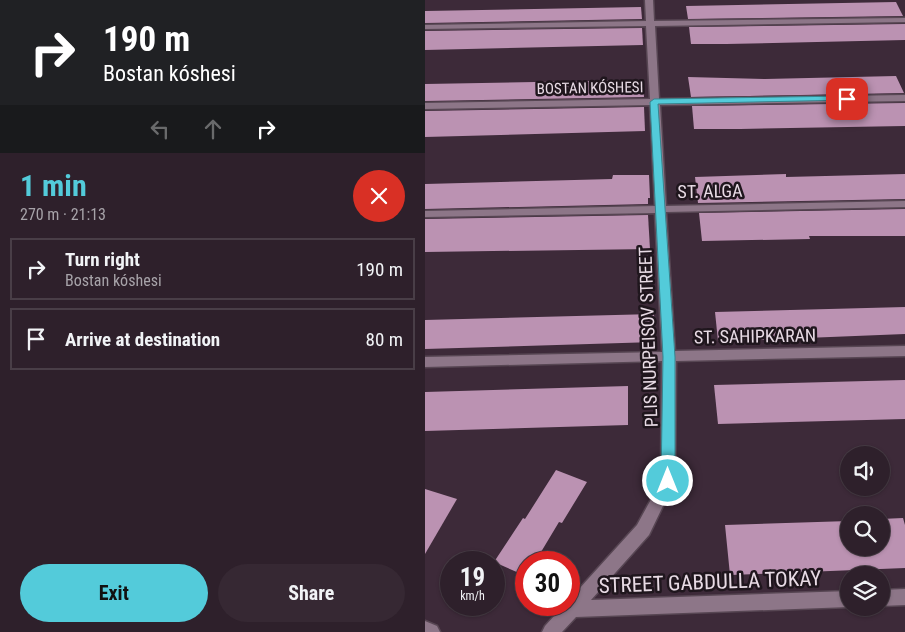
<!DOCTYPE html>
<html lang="en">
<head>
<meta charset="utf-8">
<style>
  :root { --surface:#2e202b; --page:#362833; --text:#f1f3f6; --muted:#a7a3a9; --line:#493e47; --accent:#53cbda }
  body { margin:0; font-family:"Roboto Condensed",sans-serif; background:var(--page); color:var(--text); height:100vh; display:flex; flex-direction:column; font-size:19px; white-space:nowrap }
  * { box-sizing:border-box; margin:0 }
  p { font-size:16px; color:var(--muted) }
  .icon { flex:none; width:28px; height:28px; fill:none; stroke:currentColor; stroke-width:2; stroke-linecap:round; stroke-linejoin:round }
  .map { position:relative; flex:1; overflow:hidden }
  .panel { display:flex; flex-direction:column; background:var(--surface); width:425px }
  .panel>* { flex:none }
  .guide { background:#202124; color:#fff; overflow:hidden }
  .buttons { position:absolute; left:415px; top:446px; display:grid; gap:10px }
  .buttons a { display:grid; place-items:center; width:50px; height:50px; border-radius:50%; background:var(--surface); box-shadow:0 1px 4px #0004,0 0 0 1px var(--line); font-size:25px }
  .speed { position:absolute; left:15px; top:551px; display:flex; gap:10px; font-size:25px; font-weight:700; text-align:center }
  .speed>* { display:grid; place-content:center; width:65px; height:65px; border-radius:50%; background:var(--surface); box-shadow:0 1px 4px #0004,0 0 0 1px var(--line); line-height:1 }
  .speed small { font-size:12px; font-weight:400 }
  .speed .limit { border:8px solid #d22; background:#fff; color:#111 }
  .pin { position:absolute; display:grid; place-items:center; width:42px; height:42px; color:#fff; margin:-21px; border-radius:10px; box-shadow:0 2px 8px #0006 }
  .me { position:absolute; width:55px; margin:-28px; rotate:0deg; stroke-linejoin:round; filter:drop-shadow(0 0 4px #0008) }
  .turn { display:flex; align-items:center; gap:18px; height:105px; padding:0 20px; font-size:22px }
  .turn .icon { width:65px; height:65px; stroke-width:2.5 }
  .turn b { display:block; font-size:35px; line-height:42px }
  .lanes { display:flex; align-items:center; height:48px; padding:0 20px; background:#0003; justify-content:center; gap:25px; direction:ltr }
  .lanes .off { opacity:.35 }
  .round { display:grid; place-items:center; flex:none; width:52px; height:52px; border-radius:26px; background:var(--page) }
  .overview { display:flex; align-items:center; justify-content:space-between; height:85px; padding:0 20px }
  h1 { font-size:30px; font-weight:700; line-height:38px; color:var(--accent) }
  .action { display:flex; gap:10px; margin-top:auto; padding:10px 20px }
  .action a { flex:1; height:58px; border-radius:30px; background:var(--accent); color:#111; font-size:20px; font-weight:700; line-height:58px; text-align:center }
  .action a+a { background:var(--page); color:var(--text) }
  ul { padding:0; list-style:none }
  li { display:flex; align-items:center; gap:15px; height:62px; margin:0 10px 8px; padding:0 10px; border:2px solid var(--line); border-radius:0px }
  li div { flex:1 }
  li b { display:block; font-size:19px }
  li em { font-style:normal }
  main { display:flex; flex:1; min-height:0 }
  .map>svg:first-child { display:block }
  .building { fill:#bb92b2 }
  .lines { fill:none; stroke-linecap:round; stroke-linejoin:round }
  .street-casing { stroke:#574653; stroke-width:3 }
  .street { fill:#8d7688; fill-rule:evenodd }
  .route { fill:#53cbda; stroke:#36848e }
  .labels { text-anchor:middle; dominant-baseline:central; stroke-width:5; stroke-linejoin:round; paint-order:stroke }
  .far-street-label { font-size:15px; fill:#e8dbe5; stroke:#1f161d }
  .street-label { font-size:18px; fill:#e8dbe5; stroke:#1f161d }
  .near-street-label { font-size:21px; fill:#e8dbe5; stroke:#1f161d }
</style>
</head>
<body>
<main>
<section class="panel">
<div class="guide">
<div class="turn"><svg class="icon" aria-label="right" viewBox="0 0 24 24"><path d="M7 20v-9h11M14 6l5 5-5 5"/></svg><div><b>190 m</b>Bostan kóshesi</div></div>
<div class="lanes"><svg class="icon off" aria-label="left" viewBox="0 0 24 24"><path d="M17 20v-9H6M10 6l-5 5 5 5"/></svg><svg class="icon off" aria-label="ahead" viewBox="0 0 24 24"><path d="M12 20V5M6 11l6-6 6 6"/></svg><svg class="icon" aria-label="right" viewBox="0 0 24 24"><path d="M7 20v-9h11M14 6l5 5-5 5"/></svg></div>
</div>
<div class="overview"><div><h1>1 min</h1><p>270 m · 21:13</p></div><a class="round" style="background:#d93025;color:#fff"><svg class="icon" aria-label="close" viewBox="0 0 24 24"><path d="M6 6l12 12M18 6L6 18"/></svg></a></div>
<ul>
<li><svg class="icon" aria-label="right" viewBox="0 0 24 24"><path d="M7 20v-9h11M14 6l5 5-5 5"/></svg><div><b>Turn right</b><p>Bostan kóshesi</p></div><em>190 m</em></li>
<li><svg class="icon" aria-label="arrive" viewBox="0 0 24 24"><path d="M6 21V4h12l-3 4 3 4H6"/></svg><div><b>Arrive at destination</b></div><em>80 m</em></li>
</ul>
<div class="action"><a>Exit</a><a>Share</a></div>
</section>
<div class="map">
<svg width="480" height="632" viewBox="0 0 480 632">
  <rect width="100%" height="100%" fill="#3d2a39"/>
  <g class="building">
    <polygon points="471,2 478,16 263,19 261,6"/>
    <polygon points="216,7 217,19 0,23 0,11"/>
    <polygon points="480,24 480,40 301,44 266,44 264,27"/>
    <polygon points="217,28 218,45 0,50 0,31"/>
    <polygon points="471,76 479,93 266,97 263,77 340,79"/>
    <polygon points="218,80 219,97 0,101 0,84"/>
    <polygon points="480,103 480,126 315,129 269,129 267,106"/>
    <polygon points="219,107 220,131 0,137 0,111"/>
    <polygon points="361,174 361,177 480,174 480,199 273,203 270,177"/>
    <polygon points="188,175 224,175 225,198 223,198 223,204 0,209 0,184 187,179"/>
    <polygon points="480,209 480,236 384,236 385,239 277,241 274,213"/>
    <polygon points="223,215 225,249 0,252 0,219"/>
    <polygon points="480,307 480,334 328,340 293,341 290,312"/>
    <polygon points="229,314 230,342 0,349 0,320"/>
    <polygon points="480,380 480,419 293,424 289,385"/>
    <polygon points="203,386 203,425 0,431 0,392"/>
    <polygon points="131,470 162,482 137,523 134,522 110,562 101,562 101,576 69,562 98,518 100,519"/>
    <polygon points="0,489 32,499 0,554"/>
    <polygon points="478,518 480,525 480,568 305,575 300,525 424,521 424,548 456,548 456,519"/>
  </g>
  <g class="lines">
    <defs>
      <g id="street">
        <polygon points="220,0 228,0 229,21 480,18 480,22 230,26 234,99 480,95 480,101 235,105 241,206 480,201 480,207 241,212 250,351 480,346 480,356 251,361 250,481 224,535 166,600 424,591 424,607 151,617 137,632 117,632 120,626 139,605 144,605 144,600 212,525 236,481 237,361 0,367 0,357 237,352 230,213 0,217 0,211 230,206 225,105 0,109 0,103 225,99 221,26 0,29 0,25 221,21"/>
        <polygon points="480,589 480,605 456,606 456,590"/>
        <polygon points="0,621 12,626 15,632 0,632"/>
      </g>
    </defs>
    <use href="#street" class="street-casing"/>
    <use href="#street" class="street"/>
  </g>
  <polygon class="route" points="422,96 425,97 425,100 233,104 250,357 250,481 248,485 243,486 238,485 236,481 238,357 225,102 229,99"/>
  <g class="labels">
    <g class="far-street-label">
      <text transform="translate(165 88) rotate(-1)">BOSTAN KÓSHESI</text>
    </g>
    <g class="street-label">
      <text transform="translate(285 191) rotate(-1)">ST. ALGA</text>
      <text transform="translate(330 336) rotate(-1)">ST. SAHIPKARAN</text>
      <text transform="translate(223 337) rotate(-92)">PLIS NURPEISOV STREET</text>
    </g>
    <g class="near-street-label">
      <text transform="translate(285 582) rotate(-2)">STREET GABDULLA TOKAY</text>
    </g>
  </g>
</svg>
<div class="buttons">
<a><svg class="icon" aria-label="sound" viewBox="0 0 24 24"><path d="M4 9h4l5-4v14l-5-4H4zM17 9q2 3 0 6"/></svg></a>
<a><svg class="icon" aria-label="search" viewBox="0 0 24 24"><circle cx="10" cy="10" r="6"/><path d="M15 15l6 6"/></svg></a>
<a><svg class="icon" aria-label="layers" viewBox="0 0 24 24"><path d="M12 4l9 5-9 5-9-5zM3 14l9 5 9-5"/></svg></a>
</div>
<div class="speed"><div>19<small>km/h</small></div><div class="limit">30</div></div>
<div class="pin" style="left:422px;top:99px;background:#d93025"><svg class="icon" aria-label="arrive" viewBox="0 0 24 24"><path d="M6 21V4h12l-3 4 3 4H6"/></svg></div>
<svg class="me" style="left:243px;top:481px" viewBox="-20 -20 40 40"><circle r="17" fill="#53cbda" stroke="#fff" stroke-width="3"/><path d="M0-11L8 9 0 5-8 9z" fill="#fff"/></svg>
</div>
</main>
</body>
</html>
